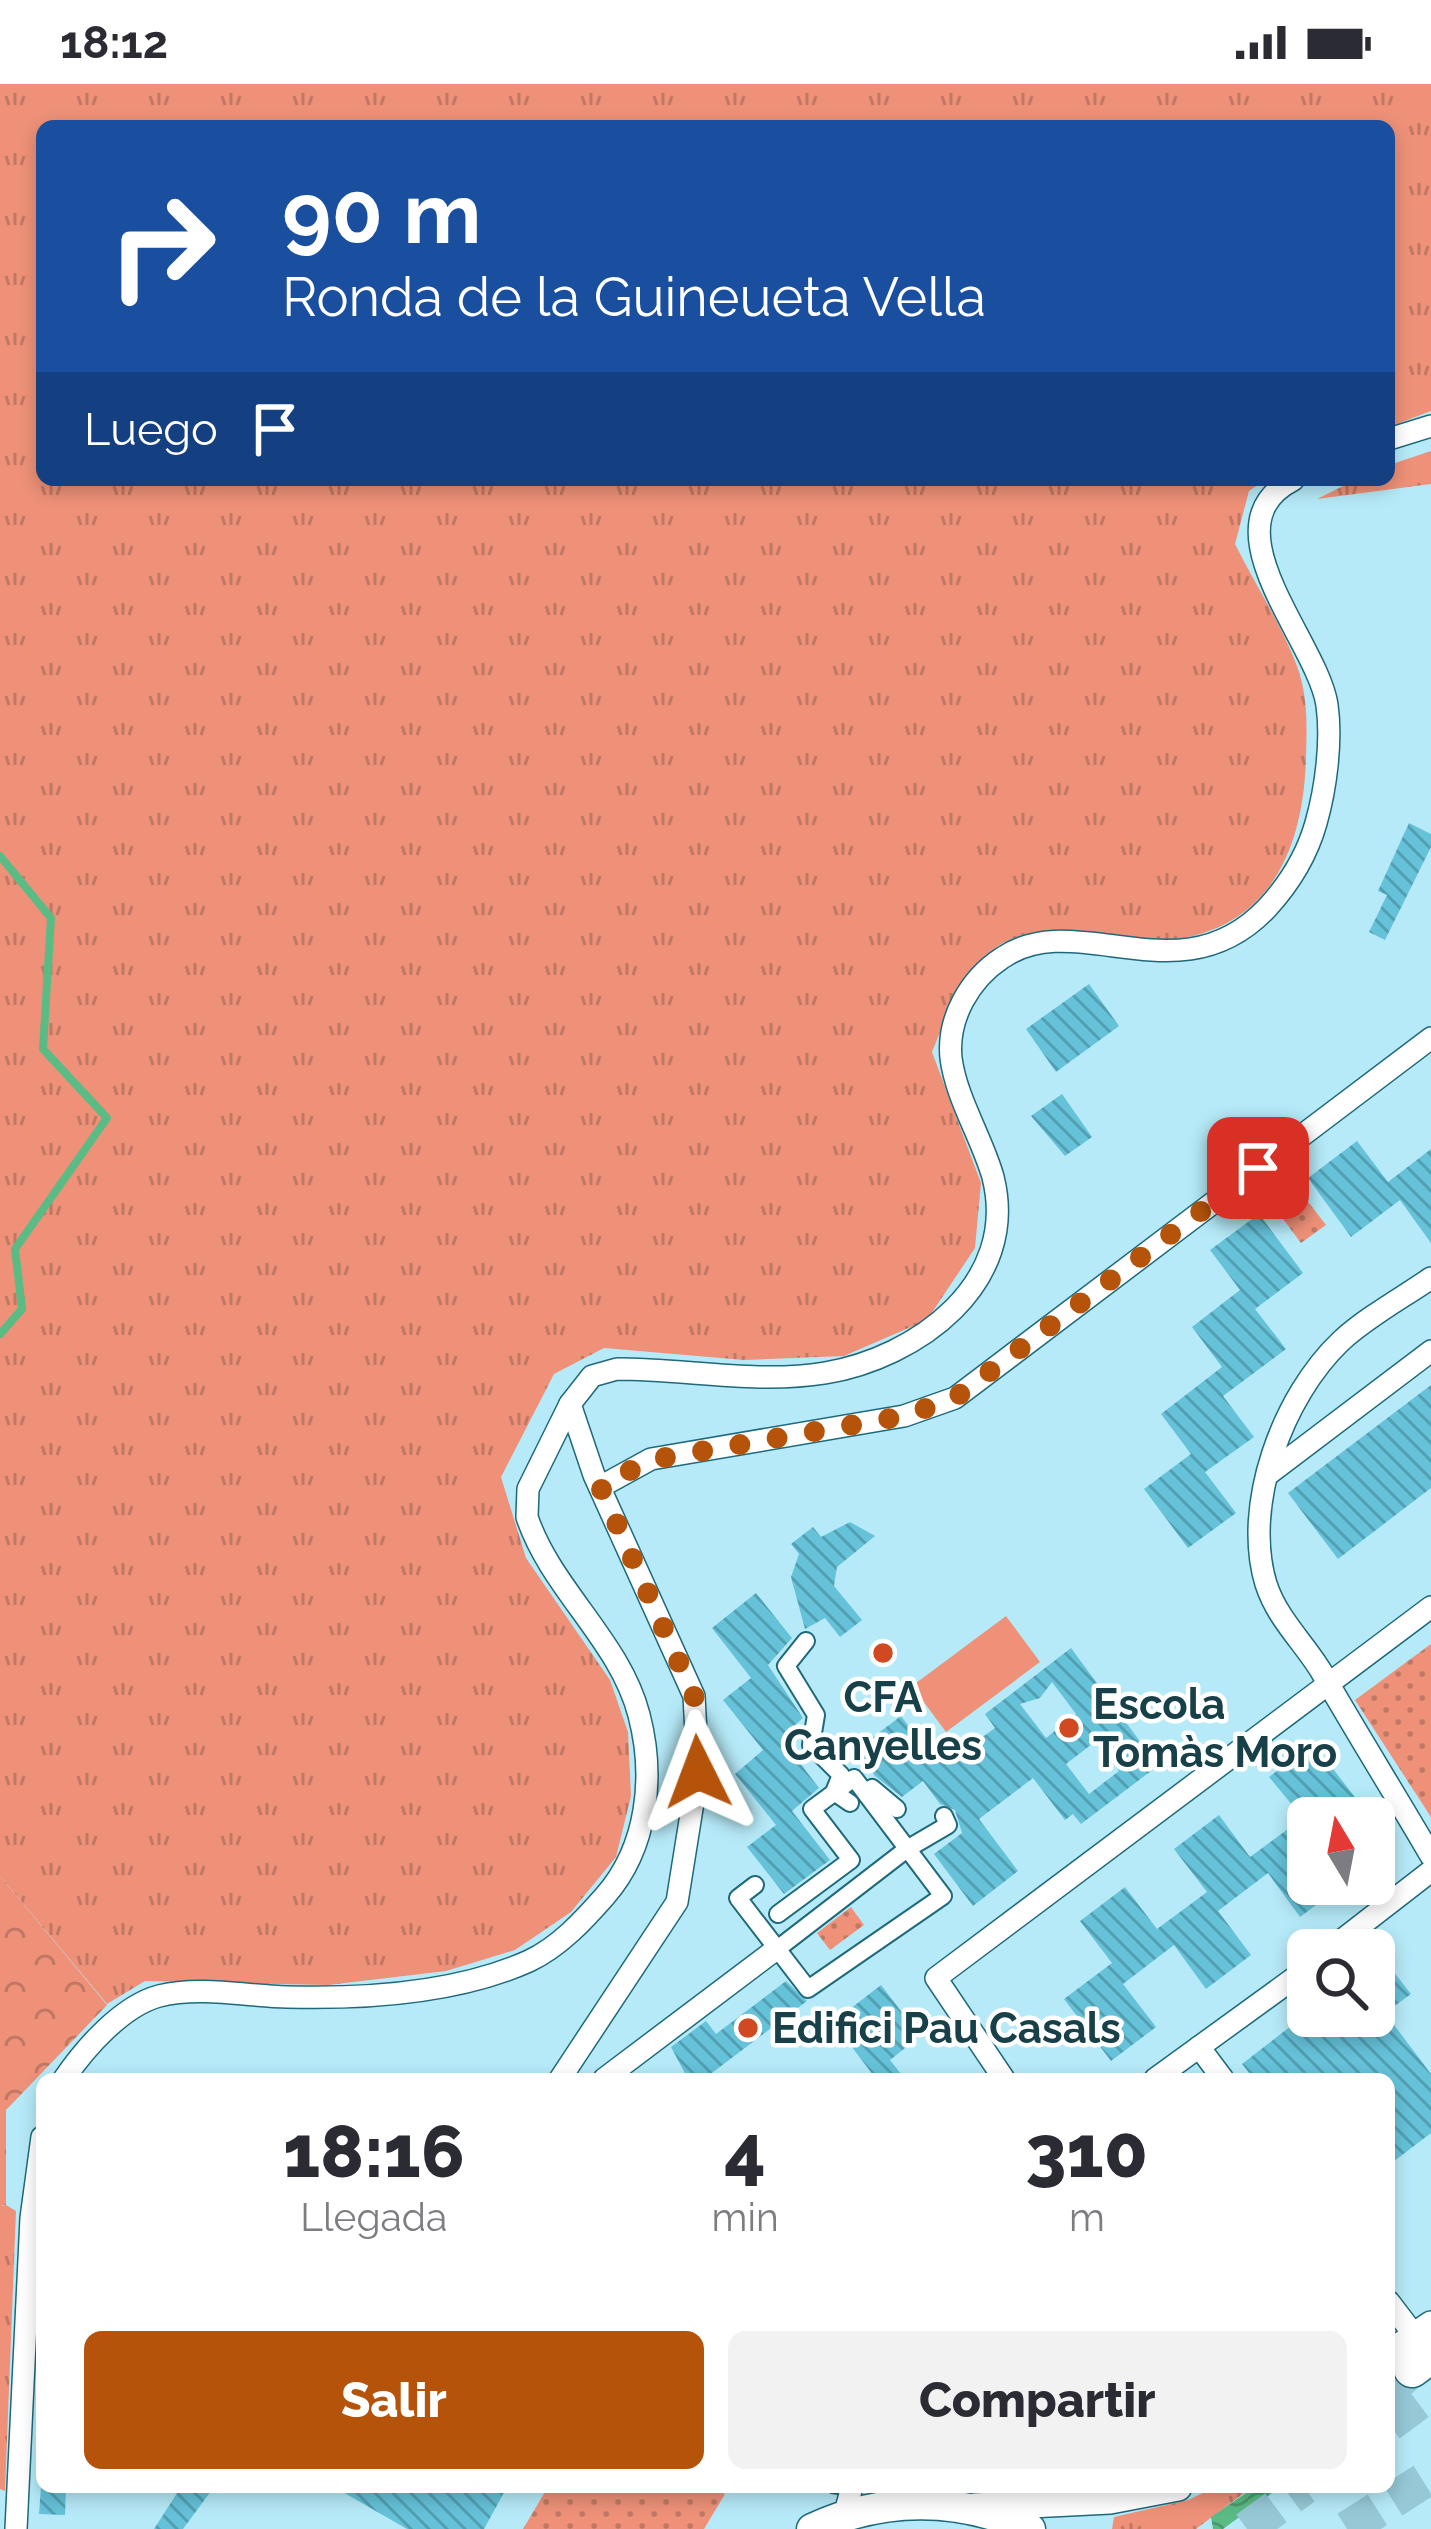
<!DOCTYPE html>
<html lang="es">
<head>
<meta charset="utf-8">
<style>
  :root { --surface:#fff; --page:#f2f2f3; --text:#2b2b33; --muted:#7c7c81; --accent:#b45309 }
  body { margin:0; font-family:Raleway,sans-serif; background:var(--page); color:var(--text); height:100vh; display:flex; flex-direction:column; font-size:45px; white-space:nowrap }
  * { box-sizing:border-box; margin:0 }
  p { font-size:39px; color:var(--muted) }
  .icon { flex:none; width:66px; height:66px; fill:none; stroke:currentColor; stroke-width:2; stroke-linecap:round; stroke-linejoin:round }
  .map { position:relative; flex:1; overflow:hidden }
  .details { position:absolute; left:36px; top:1989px; width:1359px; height:420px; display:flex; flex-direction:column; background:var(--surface); border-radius:18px; box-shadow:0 6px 18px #0003 }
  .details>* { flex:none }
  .guide { position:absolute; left:36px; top:36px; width:1359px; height:366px; border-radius:18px; box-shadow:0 6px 18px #0003; background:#1a4fa0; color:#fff; overflow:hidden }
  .needle { width:78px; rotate:350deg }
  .tools { position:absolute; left:1287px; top:1713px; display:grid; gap:24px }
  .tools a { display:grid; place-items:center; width:108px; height:108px; border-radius:18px; background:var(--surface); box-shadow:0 6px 18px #0003; font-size:60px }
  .pin { position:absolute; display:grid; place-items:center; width:102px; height:102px; color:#fff; margin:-51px; border-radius:24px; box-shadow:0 6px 18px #0006 }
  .me { position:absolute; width:132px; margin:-66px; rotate:357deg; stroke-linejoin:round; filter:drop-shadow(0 0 9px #0008) }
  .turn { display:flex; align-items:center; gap:42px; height:252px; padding:0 48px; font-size:54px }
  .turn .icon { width:156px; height:156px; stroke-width:2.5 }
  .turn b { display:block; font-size:84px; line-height:102px }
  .then { display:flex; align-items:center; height:114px; padding:0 48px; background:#0003; gap:24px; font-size:45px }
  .eta { display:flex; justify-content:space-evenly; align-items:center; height:204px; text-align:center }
  .eta b { font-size:72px; font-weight:800; line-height:84px }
  .primary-button { display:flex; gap:24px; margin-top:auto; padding:24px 48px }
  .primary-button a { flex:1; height:138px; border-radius:18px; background:var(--accent); color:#fff; font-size:48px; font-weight:800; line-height:138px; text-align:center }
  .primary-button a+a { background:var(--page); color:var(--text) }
  .status { display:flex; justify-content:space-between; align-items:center; height:84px; padding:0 60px; background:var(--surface); direction:ltr }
  .status svg { height:33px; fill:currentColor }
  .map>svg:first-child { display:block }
  .grass { fill:url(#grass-tufts) }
  .forest { fill:url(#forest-crowns) }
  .park { fill:url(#park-dots) }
  .pitch { fill:#ee9178 }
  .water { fill:url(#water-waves) }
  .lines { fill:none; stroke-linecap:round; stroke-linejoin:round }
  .stream { stroke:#5bbb84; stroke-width:8 }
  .building { fill:url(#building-back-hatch); fill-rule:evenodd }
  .trunk-tunnel { stroke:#96c8d5; stroke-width:36; stroke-dasharray:36 18; stroke-linecap:butt }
  .service-casing { stroke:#1e697a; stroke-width:14 }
  .pedestrian-casing { stroke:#1e697a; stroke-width:20 }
  .minor-casing { stroke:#1e697a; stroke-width:24 }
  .tertiary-casing { stroke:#1e697a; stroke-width:30 }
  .secondary-casing { stroke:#1e697a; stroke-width:33 }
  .trunk-casing { stroke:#1e697a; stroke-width:39 }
  .service { stroke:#fff; stroke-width:10 }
  .pedestrian { stroke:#fff; stroke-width:16 }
  .minor { stroke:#fff; stroke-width:21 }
  .tertiary { stroke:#fff; stroke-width:27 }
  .secondary { stroke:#fff; stroke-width:30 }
  .trunk { stroke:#fff; stroke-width:36 }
  .route { stroke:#b45309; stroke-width:21; stroke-dasharray:0 37.8 }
  .poi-dot { fill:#d14921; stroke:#fff; stroke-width:4.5 }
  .labels { text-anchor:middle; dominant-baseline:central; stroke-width:9; stroke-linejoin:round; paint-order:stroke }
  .poi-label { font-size:42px; font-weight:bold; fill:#184049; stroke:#fff; text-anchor:start }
</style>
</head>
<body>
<div class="status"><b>18:12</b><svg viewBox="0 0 49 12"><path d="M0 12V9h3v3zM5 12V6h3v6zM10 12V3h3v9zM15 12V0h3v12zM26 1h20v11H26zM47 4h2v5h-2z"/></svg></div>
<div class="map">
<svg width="1431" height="2445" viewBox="0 0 1431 2445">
  <defs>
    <pattern id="grass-tufts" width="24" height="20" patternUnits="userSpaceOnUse" patternTransform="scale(3)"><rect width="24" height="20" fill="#ee9178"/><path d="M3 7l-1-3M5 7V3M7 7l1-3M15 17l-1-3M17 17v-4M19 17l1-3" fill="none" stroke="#c07864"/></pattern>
    <pattern id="forest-crowns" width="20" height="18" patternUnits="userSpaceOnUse" patternTransform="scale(3)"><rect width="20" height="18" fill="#ee9178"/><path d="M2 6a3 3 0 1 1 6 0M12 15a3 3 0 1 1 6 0" fill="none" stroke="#c07864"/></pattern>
    <pattern id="park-dots" width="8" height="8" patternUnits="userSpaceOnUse" patternTransform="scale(3)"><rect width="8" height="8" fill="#ee9178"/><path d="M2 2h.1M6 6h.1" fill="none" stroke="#c07864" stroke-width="1.8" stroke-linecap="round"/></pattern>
    <pattern id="water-waves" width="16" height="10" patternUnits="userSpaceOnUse" patternTransform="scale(3)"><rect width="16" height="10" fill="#5bbb84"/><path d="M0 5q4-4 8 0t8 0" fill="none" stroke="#4a996e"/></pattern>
    <pattern id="building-back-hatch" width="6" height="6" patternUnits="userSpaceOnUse" patternTransform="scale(3)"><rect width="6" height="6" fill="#65c2d9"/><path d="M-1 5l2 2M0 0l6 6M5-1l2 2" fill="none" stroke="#529fb2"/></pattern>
  </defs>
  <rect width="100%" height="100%" fill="#b6eaf8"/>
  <g class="grass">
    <path d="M0,0H1431V327L1389,343V42H42V396H1265L1249,407L1235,460C1255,500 1281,540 1297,582C1308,612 1307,642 1306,672C1304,763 1271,845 1169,856C1115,861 1059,833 1007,857C964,878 949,927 932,968L981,1099L975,1164L927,1236L844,1272L744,1276L604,1264L554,1290L501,1393L526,1474L610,1596L628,1648L631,1712L616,1773L571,1828L515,1866L446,1887L328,1901L145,1897L107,1920L0,1792Z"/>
    <polygon points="1431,367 1431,400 1317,415 1355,396 1389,396 1389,381"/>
    <polygon points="6,2121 16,2127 5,2407 0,2405 0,2122"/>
    <polygon points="1216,2403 1239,2403 1244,2409 1196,2445 1112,2445 1114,2433 1188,2416"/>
  </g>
  <polygon class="forest" points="0,1792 107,1921 6,2026 6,2121 0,2122"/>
  <g class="park">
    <polygon points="1296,1102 1326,1141 1301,1159 1272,1120"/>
    <polygon points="1431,1560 1431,1733 1355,1616"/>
    <polygon points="851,1823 864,1841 830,1866 817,1849"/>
    <polygon points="548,2403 706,2403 725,2410 704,2445 523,2445"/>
  </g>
  <polygon class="pitch" points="1006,1532 1040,1578 946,1648 912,1602"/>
  <polygon class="water" points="1255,2403 1276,2406 1223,2445 1213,2445 1211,2433"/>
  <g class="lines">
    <polyline class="stream" points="0,772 51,834 43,965 107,1034 15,1165 22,1225 0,1250"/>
  </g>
  <g class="building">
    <polygon points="1409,739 1431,750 1431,763 1385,856 1369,848 1387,811 1378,807"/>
    <polygon points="1089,900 1119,942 1056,988 1026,945"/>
    <polygon points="1062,1010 1092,1053 1065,1072 1031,1032"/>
    <polygon points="1357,1057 1388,1098 1431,1065 1431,1159 1400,1116 1351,1153 1308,1094"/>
    <polygon points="1259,1130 1303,1189 1255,1225 1286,1265 1223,1312 1254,1353 1205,1388 1236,1429 1188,1464 1144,1405 1191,1370 1161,1330 1222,1283 1192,1243 1240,1206 1210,1166"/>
    <polygon points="1431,1301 1431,1404 1338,1475 1288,1409"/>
    <polygon points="850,1438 875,1452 837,1483 834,1502 862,1536 840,1553 825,1534 805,1545 791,1493 799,1470 791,1460 813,1443 821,1453"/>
    <polygon points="756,1509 792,1554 768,1581 803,1634 787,1648 787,1662 819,1704 792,1727 830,1776 784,1810 747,1763 776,1741 735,1690 763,1666 723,1616 751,1594 712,1544"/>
    <path d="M1071,1564L1150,1671L1143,1677L1151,1687L1081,1740L1073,1730L1065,1736L1033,1694L979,1735L1018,1787L973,1822L934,1770L962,1749L955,1726L940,1720L923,1697L902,1713L875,1692L856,1666L901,1632L932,1674L945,1680L995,1644L985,1630ZM1052,1598L1076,1630L1046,1654L1020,1620L1040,1614ZM1096,1657L1119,1687L1089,1710L1066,1680Z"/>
    <polygon points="1313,1659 1361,1721 1344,1734 1308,1734 1308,1800 1344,1800 1300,1833 1268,1789 1218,1827 1251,1871 1206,1905 1174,1861 1123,1900 1156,1943 1111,1977 1064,1915 1112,1879 1080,1837 1125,1803 1157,1845 1207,1808 1174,1765 1219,1731 1250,1773 1303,1734 1269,1693"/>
    <polygon points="1374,1863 1411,1910 1385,1929 1431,1990 1431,2049 1389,2081 1389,1995 1254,1995 1242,1980 1300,1935 1305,1941 1316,1932 1374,1932"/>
    <polygon points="786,1897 807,1917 704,1995 688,1995 671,1963 706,1937 716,1950"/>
    <polygon points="881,1901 920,1952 890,1976 905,1995 876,1995 833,1938"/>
    <polygon points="41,2403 66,2403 65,2431 39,2430"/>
    <polygon points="181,2403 214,2403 183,2445 154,2445"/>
    <polygon points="334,2403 507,2403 484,2445 407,2445"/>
  </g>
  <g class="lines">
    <g class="trunk-tunnel">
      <polyline points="1389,2306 1412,2285"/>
      <polyline points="1389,2340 1431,2309"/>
      <polyline points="1247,2445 1304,2403"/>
      <polyline points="1347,2445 1431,2392"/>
    </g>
    <defs>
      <polyline id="service" points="832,2403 851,2406"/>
      <g id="pedestrian">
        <polyline points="806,1557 786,1582 816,1631 811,1661 841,1691 834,1708 850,1719"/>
        <polyline points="866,1708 872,1704 897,1725"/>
        <polyline points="755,1801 738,1814 808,1905 943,1812 854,1694 812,1725 851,1776 778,1830"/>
        <polyline points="772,1869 907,1765 948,1741 944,1732"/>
      </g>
      <g id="minor">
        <polyline points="1389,355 1431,342"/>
        <path d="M1431,1194C1402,1214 1367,1233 1341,1257C1283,1312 1242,1421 1266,1500C1278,1537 1306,1560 1324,1592C1358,1651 1396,1712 1431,1772"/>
        <polyline points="1270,1389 1431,1267"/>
        <polyline points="600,1403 651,1375 904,1332 955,1314 1431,954"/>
        <polyline points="1329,1866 1431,1787"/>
        <polyline points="1199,1963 1223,1995"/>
        <path d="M64,1995C85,1964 122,1922 159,1912C199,1902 247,1912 287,1913C364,1915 458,1909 529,1877C559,1863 584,1836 605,1812C648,1763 655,1692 639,1631C620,1557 551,1505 527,1433L528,1405L570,1320"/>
        <path d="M560,1995L677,1818L698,1687L694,1612L594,1391L570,1320L592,1292L617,1285C686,1285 757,1300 825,1289C916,1274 1020,1200 993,1093C982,1054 956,1014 951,974C947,934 970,895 1002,874C1077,822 1180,916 1267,824C1290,799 1307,771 1316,739C1326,704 1332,657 1327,621C1318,558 1204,442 1293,396"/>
        <polyline points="604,1995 771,1869"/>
        <polyline points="1004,1995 936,1894 1431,1523"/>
        <polyline points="1155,1995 1308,1884"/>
        <polyline points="1389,2218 1415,2252"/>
        <polyline points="844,2432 852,2403"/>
        <polyline points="16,2445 31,2134 42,2053"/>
      </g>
      <g id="tertiary">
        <polyline points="1389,2270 1431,2241"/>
        <polyline points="974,2423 1110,2416 1178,2403"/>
      </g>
      <path id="secondary" d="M812,2445C883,2412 959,2412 1030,2445"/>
      <polyline id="trunk" points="1412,2285 1431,2271"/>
    </defs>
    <use href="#service" class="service-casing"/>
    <use href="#pedestrian" class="pedestrian-casing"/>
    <use href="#minor" class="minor-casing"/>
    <use href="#tertiary" class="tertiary-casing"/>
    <use href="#secondary" class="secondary-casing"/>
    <use href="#trunk" class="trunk-casing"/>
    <use href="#service" class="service"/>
    <use href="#pedestrian" class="pedestrian"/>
    <use href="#minor" class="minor"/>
    <use href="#tertiary" class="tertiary"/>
    <use href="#secondary" class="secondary"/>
    <use href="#trunk" class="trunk"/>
  </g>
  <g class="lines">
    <polyline class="route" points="698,1688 694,1612 600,1402 651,1376 904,1332 955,1314 1258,1084"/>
  </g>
  <g class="poi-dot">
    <circle cx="883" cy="1569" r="12"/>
    <circle cx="1069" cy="1644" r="12"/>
    <circle cx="748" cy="1944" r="12"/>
  </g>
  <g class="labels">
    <g class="poi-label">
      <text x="883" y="1613" text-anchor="middle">CFA<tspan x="883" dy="48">Canyelles</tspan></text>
      <text x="1093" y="1620">Escola<tspan x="1093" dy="48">Tomàs Moro</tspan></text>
      <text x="772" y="1944">Edifici Pau Casals</text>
    </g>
  </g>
</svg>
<div class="tools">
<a><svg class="needle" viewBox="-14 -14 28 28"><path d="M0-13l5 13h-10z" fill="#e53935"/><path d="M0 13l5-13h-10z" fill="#7c7c81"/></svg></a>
<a><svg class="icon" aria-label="search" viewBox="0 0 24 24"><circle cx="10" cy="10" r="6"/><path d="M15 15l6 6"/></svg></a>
</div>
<div class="pin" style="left:1258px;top:1084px;background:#d93025"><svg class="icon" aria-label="arrive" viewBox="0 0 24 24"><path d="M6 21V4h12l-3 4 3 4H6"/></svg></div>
<svg class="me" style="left:698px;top:1688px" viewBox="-20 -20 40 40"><path d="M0-17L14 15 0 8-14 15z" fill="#b45309" stroke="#fff" stroke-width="4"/></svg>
<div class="guide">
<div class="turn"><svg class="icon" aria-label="right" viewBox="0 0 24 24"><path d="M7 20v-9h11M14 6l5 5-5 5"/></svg><div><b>90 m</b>Ronda de la Guineueta Vella</div></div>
<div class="then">Luego<svg class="icon" aria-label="arrive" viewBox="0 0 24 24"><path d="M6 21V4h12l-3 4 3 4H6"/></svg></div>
</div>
<section class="details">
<div class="eta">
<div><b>18:16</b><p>Llegada</p></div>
<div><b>4</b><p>min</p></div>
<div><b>310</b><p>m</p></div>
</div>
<div class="primary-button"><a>Salir</a><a>Compartir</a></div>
</section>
</div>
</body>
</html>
